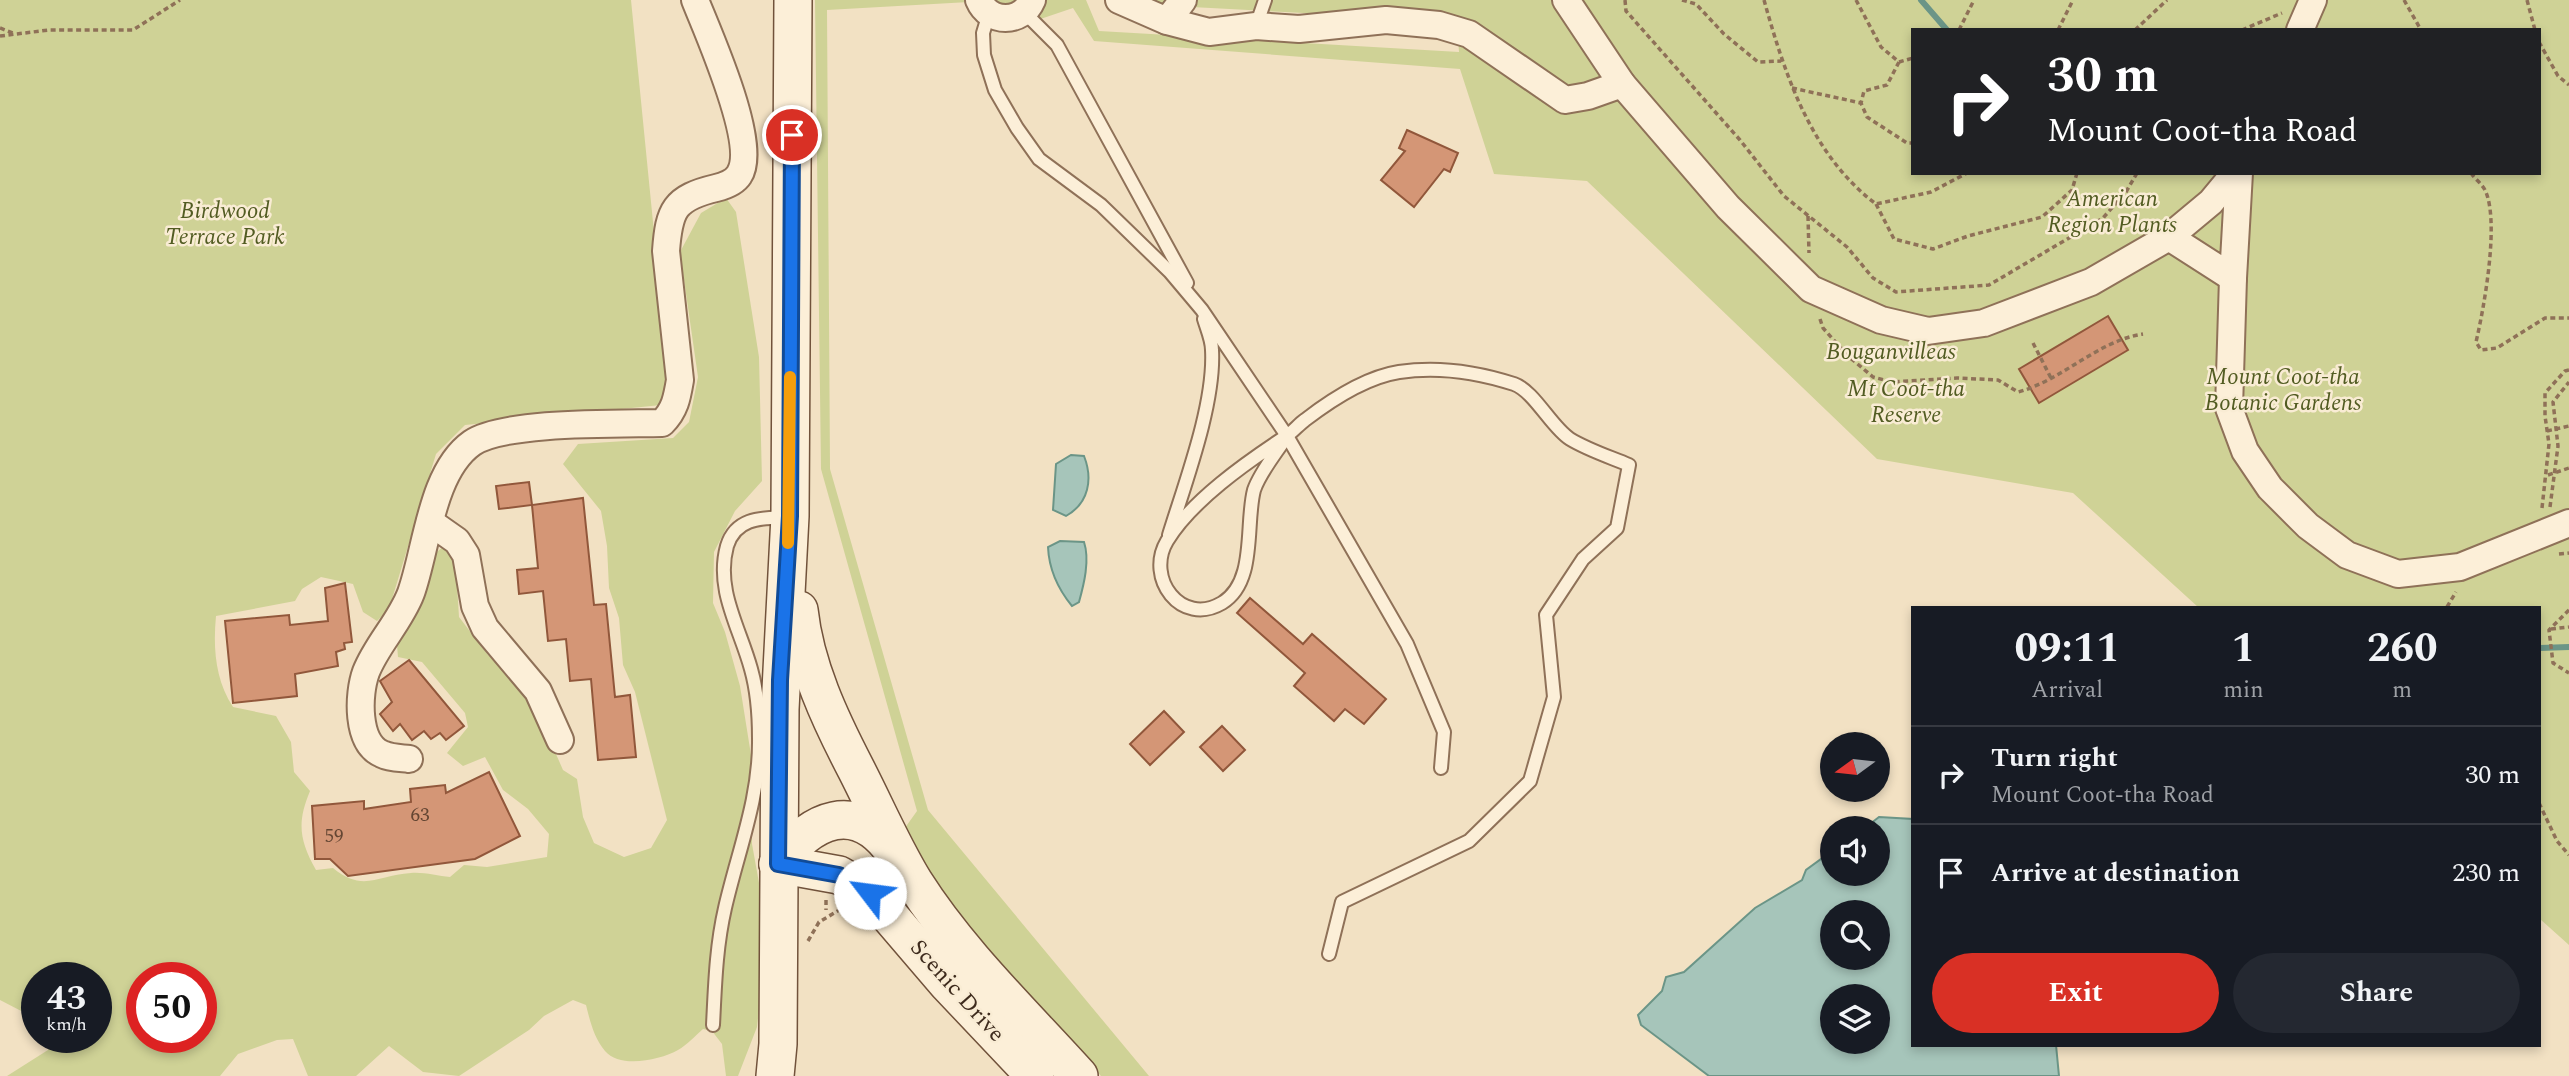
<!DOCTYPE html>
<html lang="en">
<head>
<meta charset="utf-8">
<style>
  :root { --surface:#171b24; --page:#242831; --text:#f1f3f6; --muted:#9ea1a6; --line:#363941; --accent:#d93025 }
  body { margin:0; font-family:Spectral,serif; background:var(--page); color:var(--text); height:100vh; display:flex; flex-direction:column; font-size:26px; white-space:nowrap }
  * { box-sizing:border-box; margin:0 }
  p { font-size:23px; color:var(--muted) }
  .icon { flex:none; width:38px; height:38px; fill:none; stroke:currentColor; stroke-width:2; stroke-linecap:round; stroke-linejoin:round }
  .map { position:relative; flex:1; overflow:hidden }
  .panel { position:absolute; left:1911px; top:606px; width:630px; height:441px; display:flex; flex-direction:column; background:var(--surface); border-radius:0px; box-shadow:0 4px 10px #0003 }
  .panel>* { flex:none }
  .guide { position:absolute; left:1911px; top:28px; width:630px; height:147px; border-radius:0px; box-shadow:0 4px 10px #0003; background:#202124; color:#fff; overflow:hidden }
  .needle { width:46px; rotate:255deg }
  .buttons { position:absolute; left:1820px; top:732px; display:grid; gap:14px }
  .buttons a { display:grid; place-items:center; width:70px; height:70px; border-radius:50%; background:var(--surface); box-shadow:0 4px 10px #0003; font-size:35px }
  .speed { position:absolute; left:21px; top:962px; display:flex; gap:14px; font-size:35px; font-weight:700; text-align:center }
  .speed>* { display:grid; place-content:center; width:91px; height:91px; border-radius:50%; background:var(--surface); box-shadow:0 4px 10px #0003; line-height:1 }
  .speed small { font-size:18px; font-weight:400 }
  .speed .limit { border:10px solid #d22; background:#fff; color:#111 }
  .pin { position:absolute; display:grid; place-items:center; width:60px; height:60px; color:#fff; margin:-30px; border:4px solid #fff; border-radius:50%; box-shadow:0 2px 7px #0007 }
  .me { position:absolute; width:77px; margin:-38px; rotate:300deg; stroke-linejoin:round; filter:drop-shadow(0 0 5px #0008) }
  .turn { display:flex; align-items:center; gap:24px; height:147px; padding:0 21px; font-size:32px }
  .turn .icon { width:91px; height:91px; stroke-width:2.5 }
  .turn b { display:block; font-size:49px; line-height:60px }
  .eta { display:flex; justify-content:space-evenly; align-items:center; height:119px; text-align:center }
  .eta b { font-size:42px; font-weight:700; line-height:49px }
  .primary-button { display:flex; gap:14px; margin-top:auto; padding:14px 21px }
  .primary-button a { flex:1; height:80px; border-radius:42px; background:var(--accent); color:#fff; font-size:28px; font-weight:700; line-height:80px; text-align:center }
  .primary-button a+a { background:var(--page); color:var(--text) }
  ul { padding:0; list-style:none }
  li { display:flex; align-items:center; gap:21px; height:98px; padding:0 21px; border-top:2px solid var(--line) }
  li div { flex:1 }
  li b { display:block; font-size:26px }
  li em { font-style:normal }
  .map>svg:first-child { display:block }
  .green { fill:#cfd296; fill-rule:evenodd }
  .water { fill:#a6c5ba; stroke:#6b9587; stroke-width:2; fill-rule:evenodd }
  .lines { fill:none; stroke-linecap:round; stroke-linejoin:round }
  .stream { stroke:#6b9587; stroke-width:6 }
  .building { fill:#d49676; stroke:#91573b; stroke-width:2 }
  .service-casing { stroke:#8f7158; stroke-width:16 }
  .minor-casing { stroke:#8f7158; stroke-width:30 }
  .secondary-casing { stroke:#71523b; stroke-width:40 }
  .path { stroke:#8f7158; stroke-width:3.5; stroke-dasharray:5 3.5; stroke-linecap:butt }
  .service { stroke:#fcefd8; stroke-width:12 }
  .minor { stroke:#fcefd8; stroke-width:26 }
  .secondary { stroke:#fcefd8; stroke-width:37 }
  .route-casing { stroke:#114b97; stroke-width:18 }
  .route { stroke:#1a73e8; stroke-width:12 }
  .slow { stroke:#f59e0b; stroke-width:12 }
  .labels { text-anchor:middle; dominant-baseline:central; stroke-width:5; stroke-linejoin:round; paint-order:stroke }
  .number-label { font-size:19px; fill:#644633 }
  .park-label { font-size:23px; font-style:italic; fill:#525c22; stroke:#f9ecd4 }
  .street-label { font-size:23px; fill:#3e2b1d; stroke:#f9ecd4 }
</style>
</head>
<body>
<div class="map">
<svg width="2569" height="1076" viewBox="0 0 2569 1076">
  <rect width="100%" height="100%" fill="#f2e1c3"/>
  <g class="green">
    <path d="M0,0H631L671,404L465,425L436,454L389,609L377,621L363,612L353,584L321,577L302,589L295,601L216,616C213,647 215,680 233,707L276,716L291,742L294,772L310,791C297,822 299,840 316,870L333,868C363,893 378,875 411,873C424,872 438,876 450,877L464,865L487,867L547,857L549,834L528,809L503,790L485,757L463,766L447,753L468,727L465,713L422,662L398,657L397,645L413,607L427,560L444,546L455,553L459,617L488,655L508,673L541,720L563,770L577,779L583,817L594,843L624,857L651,848L667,820L635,692L623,665L619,618L609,588L607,546L601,511L563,464L578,444L673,438L689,422L698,377L680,252L701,213L726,198L736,212L759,357L762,481L735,511L714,552L713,603L725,632L740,686L751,755L752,844L768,933L757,1027L738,1076H726L722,1044L712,1031L703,1029C695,1036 687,1045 678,1050C660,1060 620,1069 605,1051C594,1038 590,1021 586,1005L573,1000L544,1016L529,1030L459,1076L423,1072L389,1046L356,1076H308L293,1039L277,1040L238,1054L220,1076H7L48,1050L49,1038H96V978H37V1014H27L0,1000ZM142,978H201V1038H142Z"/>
    <path d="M815,0H1086L1099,31L1459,52L1457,21L1154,5L1143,0H2569V945L2539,918V607H2198L2073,493L1877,459L1587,181L1494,174L1460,69L1094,41L1073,8L1002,32L984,23L969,2L827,10L830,469L928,810L1149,1076H1101L938,893L902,832L917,811L821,469ZM1913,30H2539V173H1913Z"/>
  </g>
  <g class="water">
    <path d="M1071,455L1084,456C1093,479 1089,503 1066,516L1053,510L1056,464Z"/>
    <path d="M1060,541L1084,542C1090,560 1084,584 1079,602L1072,606C1058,589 1049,570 1048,547Z"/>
    <path d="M1879,817L1913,819V1045H2056L2059,1076H1709L1641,1025L1638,1015L1662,991L1666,977L1684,972L1755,908L1802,880L1806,870L1832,851V873H1878V828H1865ZM1832,912H1878V957H1832ZM1832,996H1878V1041H1832Z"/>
  </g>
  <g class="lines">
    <g class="stream">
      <polyline points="1921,0 1947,30"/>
      <polyline points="2539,648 2569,647"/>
    </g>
  </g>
  <g class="building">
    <polygon points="1407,130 1458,153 1450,172 1444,169 1414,207 1381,180 1405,151 1399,148"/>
    <polygon points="2108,316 2128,350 2039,403 2019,369"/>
    <polygon points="529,482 532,505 499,509 496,486"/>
    <polygon points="583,498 594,605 606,604 615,697 630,695 636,757 598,760 591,679 570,681 566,639 548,641 543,591 519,594 517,570 538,568 532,505"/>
    <polygon points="345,583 352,642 344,643 345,649 336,652 338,666 295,674 297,696 233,703 225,621 289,615 290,625 328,621 325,588"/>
    <polygon points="1250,598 1303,644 1312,634 1386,699 1364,724 1345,709 1334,721 1294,686 1305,673 1237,613"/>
    <polygon points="409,660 464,726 446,740 440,733 431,739 424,731 412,740 400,724 393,731 380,714 392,702 380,681"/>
    <polygon points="1164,711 1184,732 1150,765 1130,744"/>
    <polygon points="1222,726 1245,750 1223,771 1200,747"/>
    <polygon points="489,772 520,836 475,859 348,876 330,859 315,859 312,806 364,801 364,809 411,802 410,789 445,785 446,793"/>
  </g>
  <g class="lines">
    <defs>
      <g id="service">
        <polyline points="1024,12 1057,45 1187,283"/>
        <polyline points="989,13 983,33 984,55 995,90 1017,128 1039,159 1101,205 1170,272 1202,310 1287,436 1407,644 1444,732 1441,768"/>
        <polyline points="1256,26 1265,0"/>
        <path d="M1287,436C1277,452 1260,472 1254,490C1245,524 1257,582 1222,603C1181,627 1145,578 1167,541C1191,501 1247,462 1285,437C1293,432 1298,425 1305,420C1331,400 1367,377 1399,372C1438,366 1477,372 1514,384C1534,391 1552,428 1570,439C1588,450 1610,457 1629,465L1617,528L1583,559L1546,615L1554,697L1530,781L1469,841L1342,902L1329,954"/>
        <path d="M1169,535C1185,483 1215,404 1212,350C1212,340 1207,329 1204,319"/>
        <path d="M713,1025C715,986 716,947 725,908C738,851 760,798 759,738C759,716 757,690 751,669C740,628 715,590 727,546C736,517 762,518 788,517"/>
      </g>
      <g id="minor">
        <path d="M979,0C989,24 1022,24 1032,0"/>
        <polyline points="1119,0 1167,21 1209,32 1256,26 1299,29 1386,20 1439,25 1469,34 1565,100 1588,96 1622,84"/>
        <polyline points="1566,0 1622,84 1728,207 1811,289 1881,320 1928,331 1984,323 2091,282 2169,237 2211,202 2235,173"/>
        <polyline points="1167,21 1183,0"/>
        <polyline points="2300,30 2313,0"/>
        <polyline points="2169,237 2233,278 2239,173"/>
        <polyline points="2233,278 2229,408 2245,451 2270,488 2308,526 2347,555 2398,574 2460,567 2569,523"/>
        <polyline points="430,522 457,541 466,555 475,606 485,628 538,691 560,740"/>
        <path d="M409,759C401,758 390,758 382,754C356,743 358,694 366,672C377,644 400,622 411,593C427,548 431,472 472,443C504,421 620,424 662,423C675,410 677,398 680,380L666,251C669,210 674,198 716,188C724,186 734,183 739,175C759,145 708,33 695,0"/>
      </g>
      <g id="secondary">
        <path d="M799,610C805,666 830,719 856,769C875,806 892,846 914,882C959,953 1023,1014 1079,1076"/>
        <polyline points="778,864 839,875 870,893 947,983 1035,1076"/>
        <path d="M778,864C811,819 856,798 894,852"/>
        <polyline points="775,1076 778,1044 780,709 790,516 793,0"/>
      </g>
    </defs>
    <use href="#service" class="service-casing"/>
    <use href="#minor" class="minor-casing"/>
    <use href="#secondary" class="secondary-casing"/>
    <g class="path">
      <polyline points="1625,0 1626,11 1740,140 1784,196 1847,247 1873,278 1896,292 1989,285 2103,218 2126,192 2137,173"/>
      <polyline points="1682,0 1696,4 1724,34 1758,62 1781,61"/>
      <path d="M1764,0C1785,75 1811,155 1876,204L1931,192L1967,173"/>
      <polyline points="1856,0 1881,47 1899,62 1913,58"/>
      <polyline points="2404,0 2421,30"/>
      <polyline points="2527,0 2535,30"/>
      <polyline points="0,28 13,33"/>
      <polyline points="1959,30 1974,0"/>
      <polyline points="2058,30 2073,0"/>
      <polyline points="2135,30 2167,0"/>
      <polyline points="2242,30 2282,13"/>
      <polyline points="0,36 49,30 133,30 180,0"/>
      <polyline points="2539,42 2558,76 2569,85"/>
      <polyline points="1899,62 1887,85 1864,91 1861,103 1867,117 1907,143 1913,143"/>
      <polyline points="1792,88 1861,103"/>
      <path d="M2471,173C2475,179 2482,184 2485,190C2500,221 2484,308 2476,342L2481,350L2497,348L2545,318H2569"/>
      <polyline points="1876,204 1894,239 1933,249 1968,236 2042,217 2072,190 2077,173"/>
      <polyline points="1808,216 1809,253"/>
      <path d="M1820,319L1823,328L1848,356L1873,377L1892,382L1957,378L1998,380L2018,392C2063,380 2097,341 2143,334"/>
      <polyline points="2033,343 2051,378"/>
      <polyline points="2547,431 2569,426"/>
      <polyline points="2548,475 2569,468"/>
      <polyline points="2550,507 2558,446 2553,402 2569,382"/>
      <polyline points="2542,508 2549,444 2545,416 2545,393 2565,371 2569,370"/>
      <polyline points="2559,554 2569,553"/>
      <polyline points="2447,607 2456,592"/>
      <polyline points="2569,610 2549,630 2553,663 2569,673"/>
      <polyline points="2551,629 2569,627"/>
      <polyline points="2539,803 2557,841 2569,855"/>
      <polyline points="826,900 826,910"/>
      <polyline points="808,941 819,922 841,909"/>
    </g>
    <use href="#service" class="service"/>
    <use href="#minor" class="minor"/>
    <use href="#secondary" class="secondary"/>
  </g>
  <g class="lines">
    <defs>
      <polyline id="route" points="792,135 790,516 780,680 778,864 839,875 870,893"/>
    </defs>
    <use href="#route" class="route-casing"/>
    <use href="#route" class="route"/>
    <polyline class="slow" points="788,543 790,377"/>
  </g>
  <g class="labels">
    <g class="number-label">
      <text x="420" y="815">63</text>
      <text x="334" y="836">59</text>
    </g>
    <g class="park-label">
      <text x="2112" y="199">American<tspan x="2112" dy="26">Region Plants</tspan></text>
      <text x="225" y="211">Birdwood<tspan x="225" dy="26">Terrace Park</tspan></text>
      <text x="1891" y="352">Bouganvilleas</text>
      <text x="2283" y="377">Mount Coot-tha<tspan x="2283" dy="26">Botanic Gardens</tspan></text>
      <text x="1906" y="389">Mt Coot-tha<tspan x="1906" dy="26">Reserve</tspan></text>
    </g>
    <g class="street-label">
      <text transform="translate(957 991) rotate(48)">Scenic Drive</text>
    </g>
  </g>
</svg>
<div class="buttons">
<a><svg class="needle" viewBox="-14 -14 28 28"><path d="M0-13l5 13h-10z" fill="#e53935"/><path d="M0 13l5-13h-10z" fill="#9ea1a6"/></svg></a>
<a><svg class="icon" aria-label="sound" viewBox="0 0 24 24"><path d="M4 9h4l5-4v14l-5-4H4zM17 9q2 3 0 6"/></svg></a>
<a><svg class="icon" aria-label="search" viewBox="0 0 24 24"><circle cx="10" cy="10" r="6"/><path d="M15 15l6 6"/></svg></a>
<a><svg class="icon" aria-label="layers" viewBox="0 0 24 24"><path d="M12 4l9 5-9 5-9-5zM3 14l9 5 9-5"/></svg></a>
</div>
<div class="speed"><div>43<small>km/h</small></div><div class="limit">50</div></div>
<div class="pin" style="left:792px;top:135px;background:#d93025"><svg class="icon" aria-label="arrive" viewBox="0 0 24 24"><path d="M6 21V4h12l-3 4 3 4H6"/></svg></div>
<svg class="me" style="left:870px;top:893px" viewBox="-20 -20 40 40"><circle r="19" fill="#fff"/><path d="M0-13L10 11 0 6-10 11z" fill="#1a73e8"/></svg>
<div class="guide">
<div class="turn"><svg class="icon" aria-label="right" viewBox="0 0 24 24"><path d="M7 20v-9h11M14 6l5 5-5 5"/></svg><div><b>30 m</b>Mount Coot-tha Road</div></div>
</div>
<section class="panel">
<div class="eta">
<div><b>09:11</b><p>Arrival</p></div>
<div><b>1</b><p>min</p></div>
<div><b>260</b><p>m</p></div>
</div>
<ul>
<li><svg class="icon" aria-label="right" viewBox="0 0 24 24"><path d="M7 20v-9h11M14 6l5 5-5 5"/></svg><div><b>Turn right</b><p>Mount Coot-tha Road</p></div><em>30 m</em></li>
<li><svg class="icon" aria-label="arrive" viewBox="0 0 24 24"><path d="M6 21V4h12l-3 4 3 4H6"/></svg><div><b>Arrive at destination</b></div><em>230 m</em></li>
</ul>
<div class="primary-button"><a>Exit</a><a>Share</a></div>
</section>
</div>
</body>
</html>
